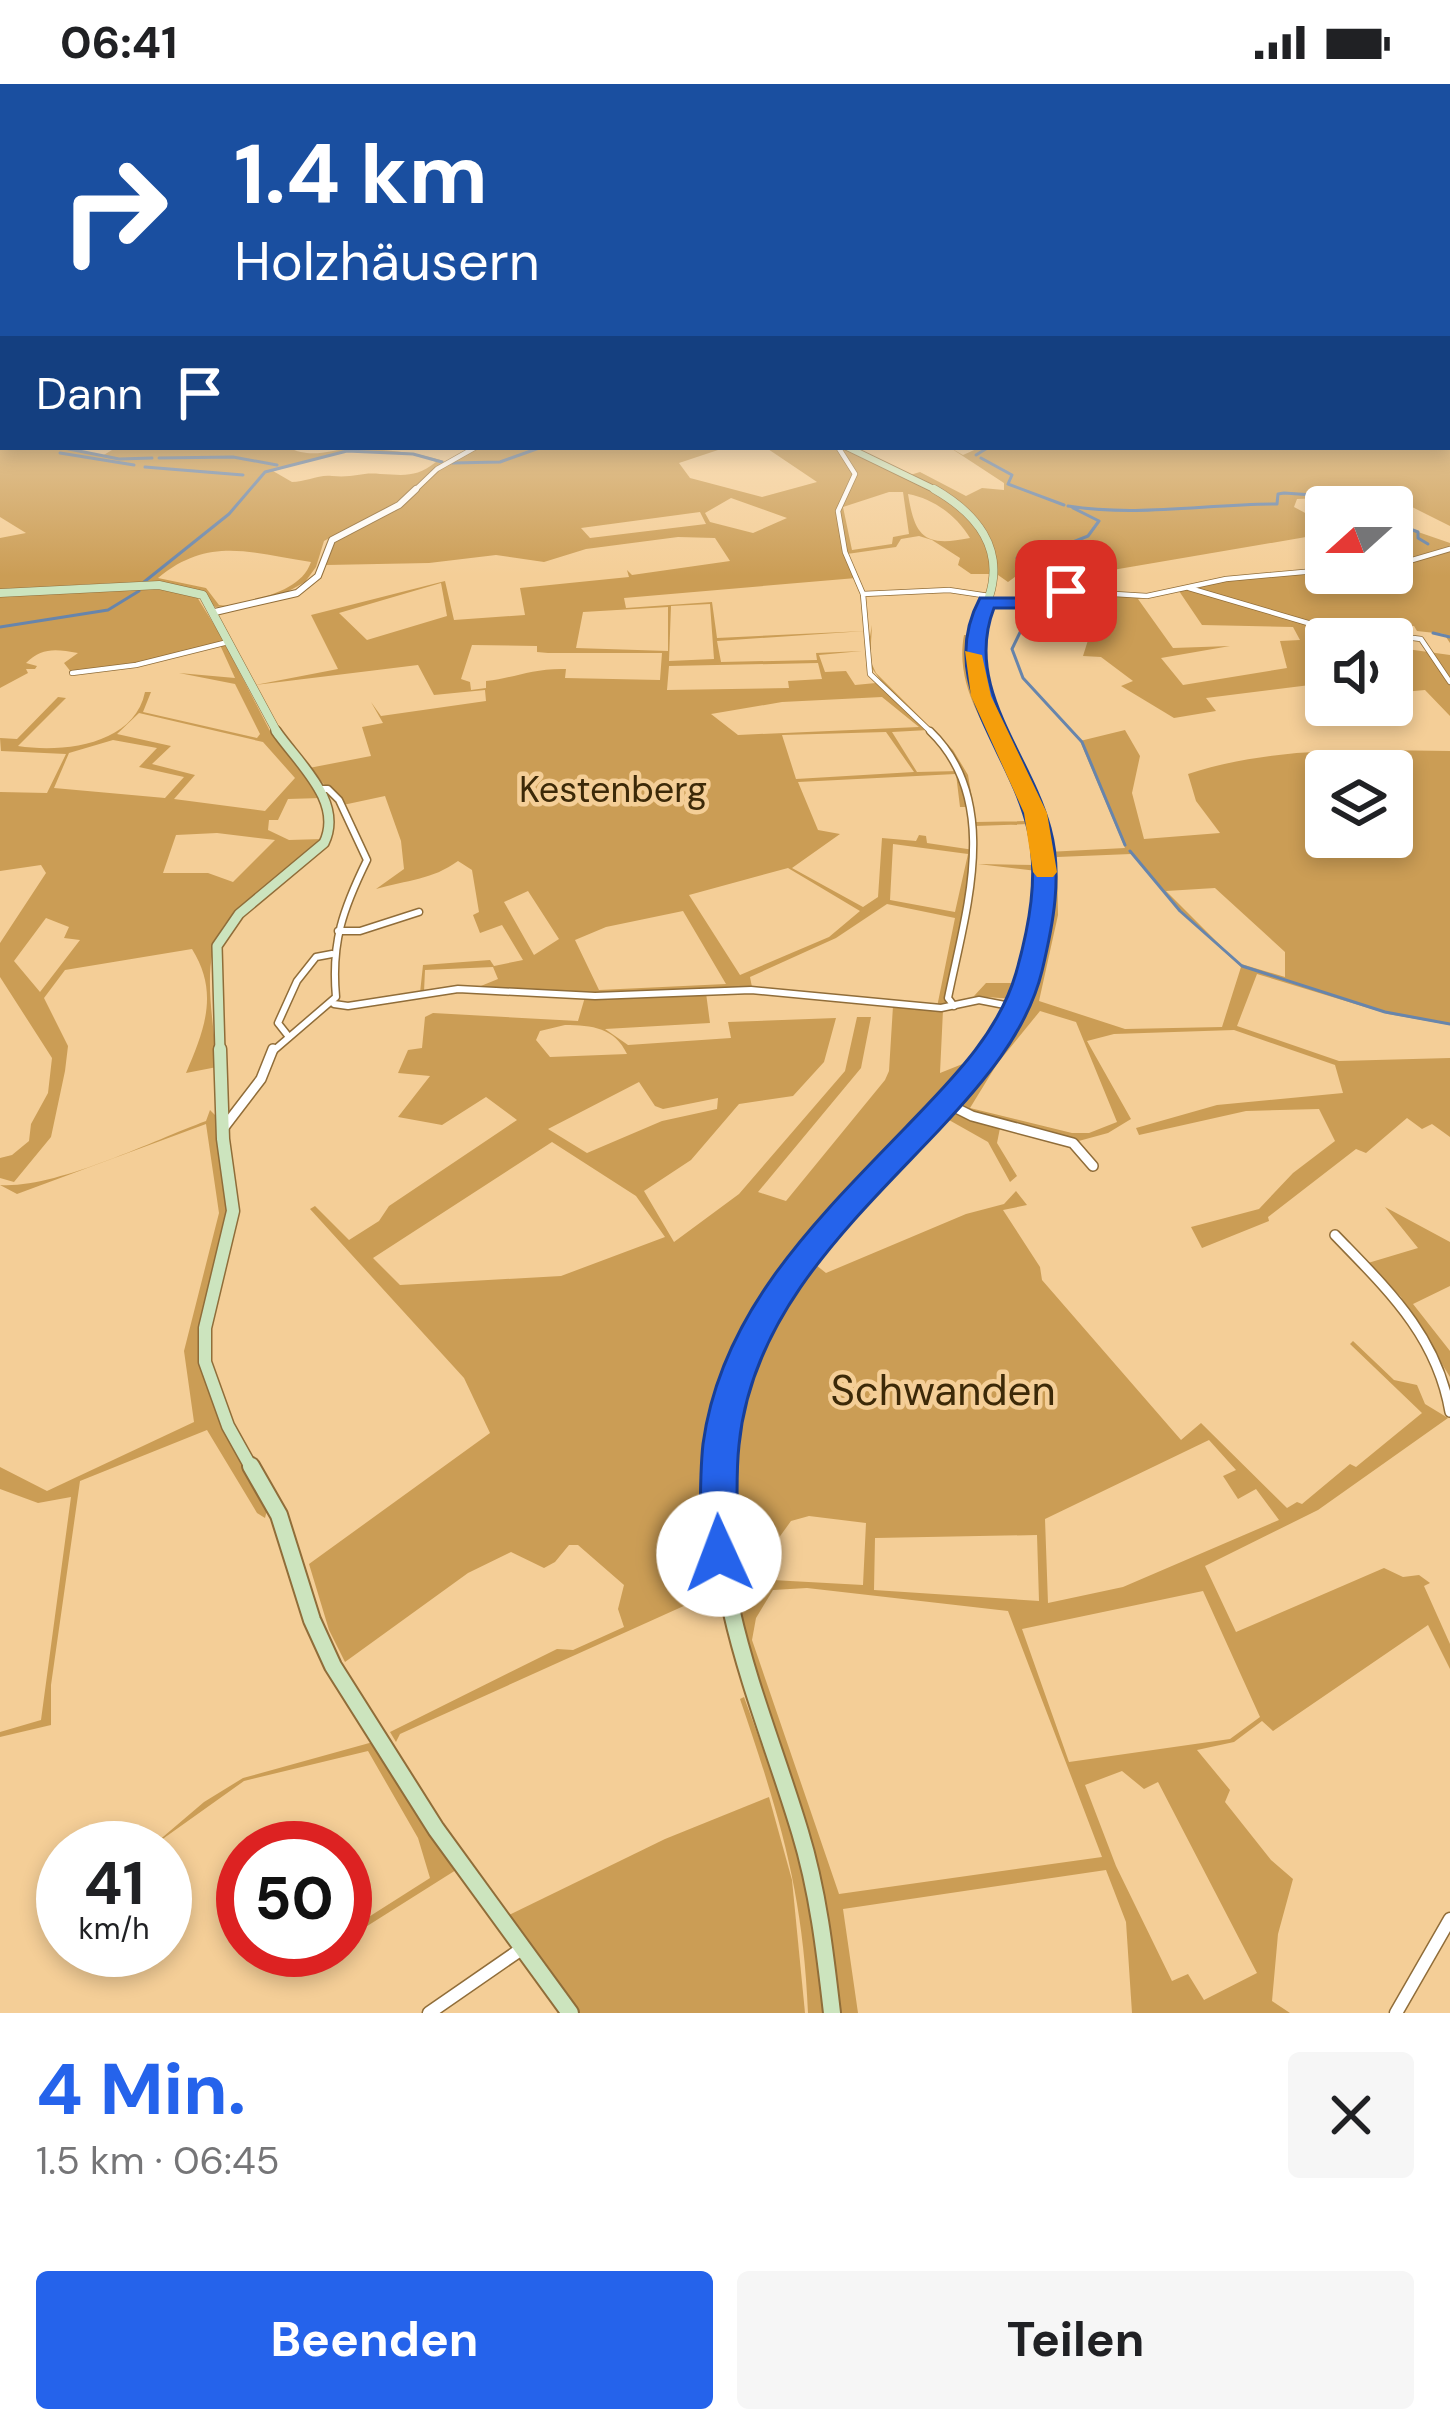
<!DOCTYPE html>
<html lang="de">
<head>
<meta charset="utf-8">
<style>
  :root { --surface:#fff; --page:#f6f6f6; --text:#202124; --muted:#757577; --accent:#2563eb }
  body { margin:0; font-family:"DM Sans",sans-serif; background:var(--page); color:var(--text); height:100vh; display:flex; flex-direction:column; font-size:45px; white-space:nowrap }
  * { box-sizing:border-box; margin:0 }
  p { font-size:39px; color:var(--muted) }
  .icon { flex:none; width:66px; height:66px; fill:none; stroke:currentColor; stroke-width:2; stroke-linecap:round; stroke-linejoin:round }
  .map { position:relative; height:1929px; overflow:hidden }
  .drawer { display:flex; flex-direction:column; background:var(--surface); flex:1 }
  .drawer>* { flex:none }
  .guide { position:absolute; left:0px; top:0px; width:1452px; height:366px; box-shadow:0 6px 18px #0003; background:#1a4fa0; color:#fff; overflow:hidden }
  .needle { width:78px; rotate:249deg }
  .fabs { position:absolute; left:1305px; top:402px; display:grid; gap:24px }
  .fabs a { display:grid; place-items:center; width:108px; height:108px; border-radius:12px; background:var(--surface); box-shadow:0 6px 18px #0003; font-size:60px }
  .speed { position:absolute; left:36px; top:1737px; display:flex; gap:24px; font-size:60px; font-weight:700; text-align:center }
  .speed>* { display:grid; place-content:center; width:156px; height:156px; border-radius:50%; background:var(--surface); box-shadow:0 6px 18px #0003; line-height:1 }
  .speed small { font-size:30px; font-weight:400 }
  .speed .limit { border:18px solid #d22; background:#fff; color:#111 }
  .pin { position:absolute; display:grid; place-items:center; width:102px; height:102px; color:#fff; margin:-51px; border-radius:24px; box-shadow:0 6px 18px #0006 }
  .me { position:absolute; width:132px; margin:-66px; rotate:358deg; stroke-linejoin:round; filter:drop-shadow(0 0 9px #0008) }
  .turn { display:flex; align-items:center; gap:42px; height:252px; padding:0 36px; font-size:54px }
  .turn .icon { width:156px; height:156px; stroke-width:2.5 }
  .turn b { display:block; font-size:84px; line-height:102px }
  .then { display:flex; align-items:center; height:114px; padding:0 36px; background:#0003; gap:24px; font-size:45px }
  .round { display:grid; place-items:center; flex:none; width:126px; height:126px; border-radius:12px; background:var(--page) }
  .overview { display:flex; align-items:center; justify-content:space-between; height:204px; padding:0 36px }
  h1 { font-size:72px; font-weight:700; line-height:90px; color:var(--accent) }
  .cta { display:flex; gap:24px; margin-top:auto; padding:24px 36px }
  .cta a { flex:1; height:138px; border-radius:12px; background:var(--accent); color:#fff; font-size:48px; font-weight:700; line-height:138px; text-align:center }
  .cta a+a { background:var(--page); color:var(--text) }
  .status { display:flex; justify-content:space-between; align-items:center; height:84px; padding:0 60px; background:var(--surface); direction:ltr }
  .status svg { height:33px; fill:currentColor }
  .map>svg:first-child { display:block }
  .green { fill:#cb9d55; fill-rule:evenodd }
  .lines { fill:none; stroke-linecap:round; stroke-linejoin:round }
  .stream { stroke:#6785ac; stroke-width:3 }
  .minor-far3-casing { stroke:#906d39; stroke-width:6 }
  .minor-far2-casing { stroke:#906d39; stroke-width:9 }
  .minor-far1-casing { stroke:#906d39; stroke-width:12 }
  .minor-casing { stroke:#906d39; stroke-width:15 }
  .tertiary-far1-casing { stroke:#906d39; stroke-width:6 }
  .tertiary-casing { stroke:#906d39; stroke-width:8 }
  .secondary-far4-casing { stroke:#906d39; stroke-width:8 }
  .secondary-far3-casing { stroke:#906d39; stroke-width:9 }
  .secondary-far2-casing { stroke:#906d39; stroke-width:12 }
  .secondary-far1-casing { stroke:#906d39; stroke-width:15 }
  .secondary-casing { stroke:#906d39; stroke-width:20 }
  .minor-far3 { stroke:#fff; stroke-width:4.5 }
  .minor-far2 { stroke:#fff; stroke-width:6 }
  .minor-far1 { stroke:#fff; stroke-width:9 }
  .minor { stroke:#fff; stroke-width:12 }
  .tertiary-far1 { stroke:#fff; stroke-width:4.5 }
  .tertiary { stroke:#fff; stroke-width:6 }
  .secondary-far4 { stroke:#cce4be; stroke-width:6 }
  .secondary-far3 { stroke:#cce4be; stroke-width:8 }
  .secondary-far2 { stroke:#cce4be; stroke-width:9 }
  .secondary-far1 { stroke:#cce4be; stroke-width:12 }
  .secondary { stroke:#cce4be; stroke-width:16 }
  .route { fill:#2563eb; stroke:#184099; stroke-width:3 }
  .slow { fill:#f59e0b }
  .labels { text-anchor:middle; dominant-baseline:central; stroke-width:9; stroke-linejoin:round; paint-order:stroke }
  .park-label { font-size:36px; fill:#3c2908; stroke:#f4ce97 }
  .near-park-label { font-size:42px; fill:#3c2908; stroke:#f4ce97 }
</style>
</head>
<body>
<div class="status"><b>06:41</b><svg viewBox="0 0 49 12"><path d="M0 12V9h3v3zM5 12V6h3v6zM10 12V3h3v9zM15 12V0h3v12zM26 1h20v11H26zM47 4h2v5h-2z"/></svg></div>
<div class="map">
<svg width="1450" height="1929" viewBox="0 0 1450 1929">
  <rect width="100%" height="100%" fill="#f4ce97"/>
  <g class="green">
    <path d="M1450,222V442L1404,419L1392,423L1366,412L1346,411L1359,418L1351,423L1321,414L1297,415L1294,423L1326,440V470L1306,453L1095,489L1099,495L1066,506L1044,487L1029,483L1008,498L998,491C998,437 950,417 910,391L920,388L966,412L982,404L1004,406V399L949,363L963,371L981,363H1449Z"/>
    <path d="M4,363H58L102,372L112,366L100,363H287C314,376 327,365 354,365C384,365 416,368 444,377L394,420L324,457L316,483L305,498L287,508L236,521C262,513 301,507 311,478C251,469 209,452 158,494L206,504L219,521L228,522L215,523C187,483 48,505 0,507V454L26,449L0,433V365ZM346,367L418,371L436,378C416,394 404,391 380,390C361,388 355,394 332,392C320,390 305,398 292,398L273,387Z"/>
    <path d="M478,363H727L679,379L690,394L762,413L817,398L765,363H837L839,367L844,363C894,388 997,419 991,490H971L958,481L960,474L932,456L919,452L901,455L896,463L847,470L839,421L843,467L856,494L624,514L626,524L712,518L717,554L865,547L717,557L721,578L817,576L816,569L862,567L819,571L825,588L846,587L855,601L876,599L897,619L866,576L872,541L870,576L876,589L953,666L968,691L976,738L1027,737C1015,673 951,621 964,551H969C966,601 991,639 1012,682C1049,756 1051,841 1013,915L974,912L986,899H1020L1036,835L1037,787L978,780L1036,781L1030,740L975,742L976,760C958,690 970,670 902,622L928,646L892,648L917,688L959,687L966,723H960L956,690L798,698L818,746L840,750L792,784L863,823L878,813L882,754L916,757L919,751L926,752L927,759L974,766L945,922L937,923L955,834L887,820L836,854L750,893L752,903L811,910L744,905L588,911L476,904L498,895L493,883L425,886L424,908L420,909L423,881L490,876L494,882L523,876L502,841L480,849L473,831L479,828L472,786L458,777C432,796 407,796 376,805L404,785L401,757L385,712L343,721L309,684L371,672L362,643L383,639L371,618L381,632L486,617L485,606L434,611L418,581L255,601L338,585L311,531L445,497L454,536L525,531L520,504L629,493L627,486L632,491L730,477L715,454L678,453L586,465L544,478L496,471L429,479L326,481L328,463L337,453L396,424L444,382ZM889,408H903L909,450L893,453L892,460L852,466L843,423ZM908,410C934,415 956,431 970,454C925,463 915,454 908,410ZM731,414L787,434L753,449L710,438L705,429ZM700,428L706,440L590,454L581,444ZM441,499L447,532L367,556L339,529ZM710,520L714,575L669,577L671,522ZM668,523V567L576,564L583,528ZM472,561L537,562V568L548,569H662L660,596L565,594L566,585C532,584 515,594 486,597V604L471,606L470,598L461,595ZM818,579L822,595L788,597L789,604L667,606L669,582ZM882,613L919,643L738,651L711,630L782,618ZM886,648L914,688L796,695L782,651ZM893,760L968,770L955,828L890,816ZM788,784L860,827L829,853L740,891L689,811ZM528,807L559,855L534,871L504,818ZM683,827L726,900L599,906L575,856L606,843Z"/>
    <path d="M1392,439L1450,459V464L1438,469L1450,466V559L1444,550L1417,547L1414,542L1363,540L1368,550L1378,555H1326V599L1206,614L1216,627L1174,634L1121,602L1133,597L1101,573L1083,572L1089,553L1076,538L1100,531L1089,509L1146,513L1138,515L1173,564L1230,562L1161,574L1183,601L1287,584L1280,557L1300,556L1293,543L1202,541L1179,507C1194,506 1206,498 1224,496C1281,486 1342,485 1394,494L1392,483L1409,480L1392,470Z"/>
    <path d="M161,503L197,513L224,557L145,578L71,588L64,579L78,569C56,565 42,563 26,579L37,582L35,585H26L28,589L0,604V512Z"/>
    <path d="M225,560L270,647L321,714L288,715L278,736H269L268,746L289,756L323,755C294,788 248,808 223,843C199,878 215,942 217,983L186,989C205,945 219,908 192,865L65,886L44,914L68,962L65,987L51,1053L14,1098L0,1094V1074L12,1071L29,1057L31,1040L48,1009L52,974L0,893V859L46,789L41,781L0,787V708L47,709L66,670L1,667L0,654L17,655L58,613L66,614L18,662C63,669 134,661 145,608H151L143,628L257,654L260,650L235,600L179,589L235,594L220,561ZM139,629L263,658L295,694L265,727L174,715L195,691L152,680L171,662L117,650ZM113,656L157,664L139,683L184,693L165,714L54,704L69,669ZM217,749L275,756L233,798L208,789H163L176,751ZM46,834L69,843L64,854L80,856L40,908L14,877Z"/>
    <polygon points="1392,563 1450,571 1450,632 1425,606 1392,609"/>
    <path d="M1125,646L1140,672L1132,709L1144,755L1220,749L1196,717L1188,690C1274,662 1361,666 1450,667V941L1388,930L1257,890L1237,942L1339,977L1450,974V1053L1432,1040L1422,1045L1407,1034L1366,1069L1356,1065L1268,1133L1269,1137L1202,1164L1191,1143L1259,1125L1293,1089L1335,1057L1319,1025L1246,1027L1139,1051L1136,1044L1217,1021L1343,1009L1335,981L1234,946L1114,950L1087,957L1131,1035L1108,1049L1075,1058L1001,1039L997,1059L1017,1092L1010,1098L988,1058L949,1036L811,1177L826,1189L966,1130L1004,1120L1016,1107L1027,1121L1003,1126L1040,1183L1042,1196L1181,1356L1201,1339L1287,1424L1297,1418L1302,1420L1350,1380L1356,1383L1422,1329L1350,1260L1353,1257L1394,1296L1417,1301L1425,1320L1448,1334L1318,1426L1205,1482L1236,1548L1384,1484L1403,1493L1419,1491L1430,1499L1424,1502L1450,1560V1585L1428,1541L1273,1647L1262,1637L1234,1658L1197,1666L1230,1706L1225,1718L1271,1776L1293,1795L1278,1850L1272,1917L1290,1929H1132L1126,1838L1106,1786L843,1825L858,1929H839L726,1481V1363L753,1265L806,1175L947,1026L980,1035L958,1020C1015,948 1059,863 1047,768L1125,764L1080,657ZM1326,687H1392V753H1326ZM1131,770L1180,827L1241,883L1222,943L1125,945L1039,917L1058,831L1057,773ZM1215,804L1285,868V893L1238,879L1166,807ZM1040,927L1076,938L1117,1038L1089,1049H1072L970,1024L997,980ZM1209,1356L1236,1386L1223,1392L1238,1415L1256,1405L1279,1436L1123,1503L1048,1519L1045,1435ZM809,1432L866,1439L863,1501L772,1496L743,1523L734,1497L765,1473L791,1437ZM1037,1451L1039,1517L874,1506L875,1454ZM807,1504L1008,1527L1102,1773L839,1810L752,1556L756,1534L773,1506ZM1203,1507L1260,1633L1230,1655L1069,1678L1022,1545ZM1122,1687L1144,1705L1158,1698L1257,1889L1204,1916L1188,1890L1172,1897L1116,1782L1085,1701Z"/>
    <path d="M706,909L710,939L605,945L628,961L731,954L728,938L836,934L824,978L793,1012L739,1020L691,1076L644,1107L674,1158L739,1110L845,987L857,933H871L861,984L758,1108L786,1117L885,996L889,987L893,922L943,926L940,989L980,973C825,1154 675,1236 717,1507L400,1650L396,1658L390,1648L557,1565L573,1566L624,1543L618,1525L624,1501L578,1461H569L555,1478L544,1484L511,1468L468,1489L345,1578L329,1546L309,1480L490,1349L464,1294L310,1125L315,1122L349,1156L379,1137L389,1122L517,1036L486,1013L442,1041L398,1033L430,992L398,989L408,966L422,964L425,933L433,929L578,937L585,913ZM565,941C592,941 615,944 627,970L550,973L536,956L540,947ZM639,998L655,1022L663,1025L718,1014L717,1025L662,1037L587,1069L548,1045ZM552,1058L636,1112L665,1153L561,1192L400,1201L373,1174Z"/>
    <path d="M210,1026L217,1033L228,1121L199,1251L200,1276L234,1367L268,1422L265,1434L257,1429L207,1346L80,1397L51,1601V1641L0,1653V1648L41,1636L71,1413L38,1419L0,1405V1383L47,1407L194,1338L184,1267L219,1129L206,1040L17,1110L0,1101C55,1105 152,1057 206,1037Z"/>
    <polygon points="1385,1123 1450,1158 1450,1202 1413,1220 1450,1267 1450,1293 1401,1213 1368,1179 1418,1164"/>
    <path d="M744,1613L787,1731L806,1802L824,1929H808C803,1806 779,1730 740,1615Z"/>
    <polygon points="373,1658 456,1786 345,1856 345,1848 430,1794 418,1754 368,1667 244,1697 150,1764 204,1718 243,1694"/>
    <polygon points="769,1713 792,1796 805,1929 578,1929 505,1833 665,1755"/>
  </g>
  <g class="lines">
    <g class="stream">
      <polyline points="59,363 119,375 152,374"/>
      <polyline points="60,369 134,381"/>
      <polyline points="976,371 989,363"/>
      <polyline points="159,374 233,373 277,381"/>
      <polyline points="981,374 1012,391 1008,400 1064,421"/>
      <polyline points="452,379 500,378 542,363"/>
      <polyline points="145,383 243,391"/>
      <polyline points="1329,413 1354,423"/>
      <path d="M1068,422C1138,433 1206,420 1277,420L1278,410L1284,409L1327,412"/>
      <polyline points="1392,438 1418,448 1418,454 1428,460"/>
      <polyline points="1063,462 1088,452 1099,437 1073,424"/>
      <polyline points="1017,474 1042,466"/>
      <polyline points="144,498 229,430 265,388 347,367 413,370 442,378"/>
      <polyline points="1024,530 1026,536 1012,565 1023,594 1082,658 1125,761"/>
      <polyline points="0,543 108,526 139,507"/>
      <polyline points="1433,549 1450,553"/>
      <polyline points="1130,767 1180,827 1242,882 1385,928 1450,940"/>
    </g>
    <defs>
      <g id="minor-far3">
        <polyline points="838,363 855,390 838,427 845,468 863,510"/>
        <polyline points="1392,482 1450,465"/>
        <polyline points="1189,504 1318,542 1421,555 1450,598"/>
        <polyline points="987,518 1031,519 1066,507 1147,512 1226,495 1326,486"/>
        <polyline points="72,589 136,581 228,558"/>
        <polyline points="933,650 870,590 863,510 949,506 989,512"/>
      </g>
      <g id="minor-far2">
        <path d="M930,647C1003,717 965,829 948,914L954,922"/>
        <polyline points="338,847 360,847 419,828"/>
        <polyline points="334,920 348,922 458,905 595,912 751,906 941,924 979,916 1015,923"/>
        <polyline points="289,953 278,939 297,897 316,873 332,870"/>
        <path d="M272,968L336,913C331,858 343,825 367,776L339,716L328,705H318"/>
      </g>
      <g id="minor-far1">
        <polyline points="948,1020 972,1032 1073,1059 1093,1082"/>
        <polyline points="222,1046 261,995 273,965"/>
        <path d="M1335,1151C1387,1205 1437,1251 1450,1328"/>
      </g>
      <g id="minor">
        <polyline points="429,1929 520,1866"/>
        <polyline points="1396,1929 1450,1835"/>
      </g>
      <polyline id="tertiary-far1" points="413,408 437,385 476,363"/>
      <polyline id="tertiary" points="215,528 297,509 318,492 332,456 399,421 416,405"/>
      <polyline id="secondary-far4" points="847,363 940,408"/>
      <g id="secondary-far3">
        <path d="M934,405C976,429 1005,464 989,513C984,531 975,549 973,568C972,596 985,626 997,650"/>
        <polyline points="0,509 159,501 203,511 278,650"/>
      </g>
      <g id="secondary-far2">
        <path d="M220,968L217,862L239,830L324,759C344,718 299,680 276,647"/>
        <path d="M987,968C1031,906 1057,826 1039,750C1031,713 1011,681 995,647"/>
      </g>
      <g id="secondary-far1">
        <polyline points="220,965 223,1055 233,1127 205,1244 205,1278 228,1342 252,1385"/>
        <path d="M719,1385C738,1181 882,1114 989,965"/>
      </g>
      <g id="secondary">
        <polyline points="251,1382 279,1431 312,1536 333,1582 436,1745 570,1929"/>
        <path d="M720,1382C708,1510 764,1628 800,1748C818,1807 825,1868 832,1929"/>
      </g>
    </defs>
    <use href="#minor-far3" class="minor-far3-casing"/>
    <use href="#minor-far2" class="minor-far2-casing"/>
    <use href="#minor-far1" class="minor-far1-casing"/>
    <use href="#minor" class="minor-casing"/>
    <use href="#tertiary-far1" class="tertiary-far1-casing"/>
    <use href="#tertiary" class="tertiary-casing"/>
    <use href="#secondary-far4" class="secondary-far4-casing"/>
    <use href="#secondary-far3" class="secondary-far3-casing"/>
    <use href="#secondary-far2" class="secondary-far2-casing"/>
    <use href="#secondary-far1" class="secondary-far1-casing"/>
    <use href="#secondary" class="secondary-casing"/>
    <use href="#minor-far3" class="minor-far3"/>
    <use href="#minor-far2" class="minor-far2"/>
    <use href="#minor-far1" class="minor-far1"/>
    <use href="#minor" class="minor"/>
    <use href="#tertiary-far1" class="tertiary-far1"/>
    <use href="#tertiary" class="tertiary"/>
    <use href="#secondary-far4" class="secondary-far4"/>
    <use href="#secondary-far3" class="secondary-far3"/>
    <use href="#secondary-far2" class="secondary-far2"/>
    <use href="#secondary-far1" class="secondary-far1"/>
    <use href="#secondary" class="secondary"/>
  </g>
  <linearGradient id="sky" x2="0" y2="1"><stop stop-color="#80b4ee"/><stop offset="0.45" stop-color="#fae9d0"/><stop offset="1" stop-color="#fae9d0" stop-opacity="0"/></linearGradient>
  <rect width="1450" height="492" fill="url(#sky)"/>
  <path class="route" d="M1066,502L1072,503V511L1028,524H994C963,604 1030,669 1050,744C1063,791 1053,841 1042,887C1027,949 981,1001 939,1046C853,1137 752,1228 739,1361C735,1397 738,1434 738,1470L732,1483L719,1488L706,1483L700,1470C701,1434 699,1396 703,1360C721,1227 817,1135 906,1043C949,998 998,951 1016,889C1029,843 1039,792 1028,745C1009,664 935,598 980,514H1027Z"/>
  <polygon class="slow" points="965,567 982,571 991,612 1047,729 1057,788 1053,793 1037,793 1033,788 1024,729 971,612"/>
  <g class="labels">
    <g class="park-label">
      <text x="613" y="705">Kestenberg</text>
    </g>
    <g class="near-park-label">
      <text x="943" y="1306">Schwanden</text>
    </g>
  </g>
</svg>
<div class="fabs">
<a><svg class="needle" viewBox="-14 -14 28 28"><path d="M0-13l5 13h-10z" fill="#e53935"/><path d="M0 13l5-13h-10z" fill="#757577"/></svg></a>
<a><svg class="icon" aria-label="sound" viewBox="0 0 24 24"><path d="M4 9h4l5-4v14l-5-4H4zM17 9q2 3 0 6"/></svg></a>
<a><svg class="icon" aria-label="layers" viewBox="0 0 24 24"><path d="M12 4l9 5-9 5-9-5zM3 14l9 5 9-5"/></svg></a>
</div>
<div class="speed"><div>41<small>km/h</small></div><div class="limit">50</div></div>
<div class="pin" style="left:1066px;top:507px;background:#d93025"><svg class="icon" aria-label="arrive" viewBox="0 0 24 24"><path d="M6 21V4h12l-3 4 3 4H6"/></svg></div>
<svg class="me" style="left:719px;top:1470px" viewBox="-20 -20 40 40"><circle r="19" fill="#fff"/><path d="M0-13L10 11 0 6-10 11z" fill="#2563eb"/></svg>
<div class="guide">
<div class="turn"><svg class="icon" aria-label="right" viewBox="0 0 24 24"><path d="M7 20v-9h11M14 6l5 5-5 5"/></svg><div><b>1.4 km</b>Holzhäusern</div></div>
<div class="then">Dann<svg class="icon" aria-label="arrive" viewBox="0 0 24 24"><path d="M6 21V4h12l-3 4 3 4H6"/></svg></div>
</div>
</div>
<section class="drawer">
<div class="overview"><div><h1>4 Min.</h1><p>1.5 km · 06:45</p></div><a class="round"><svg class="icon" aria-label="close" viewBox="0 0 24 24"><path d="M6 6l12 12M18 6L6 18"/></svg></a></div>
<div class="cta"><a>Beenden</a><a>Teilen</a></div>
</section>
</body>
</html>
